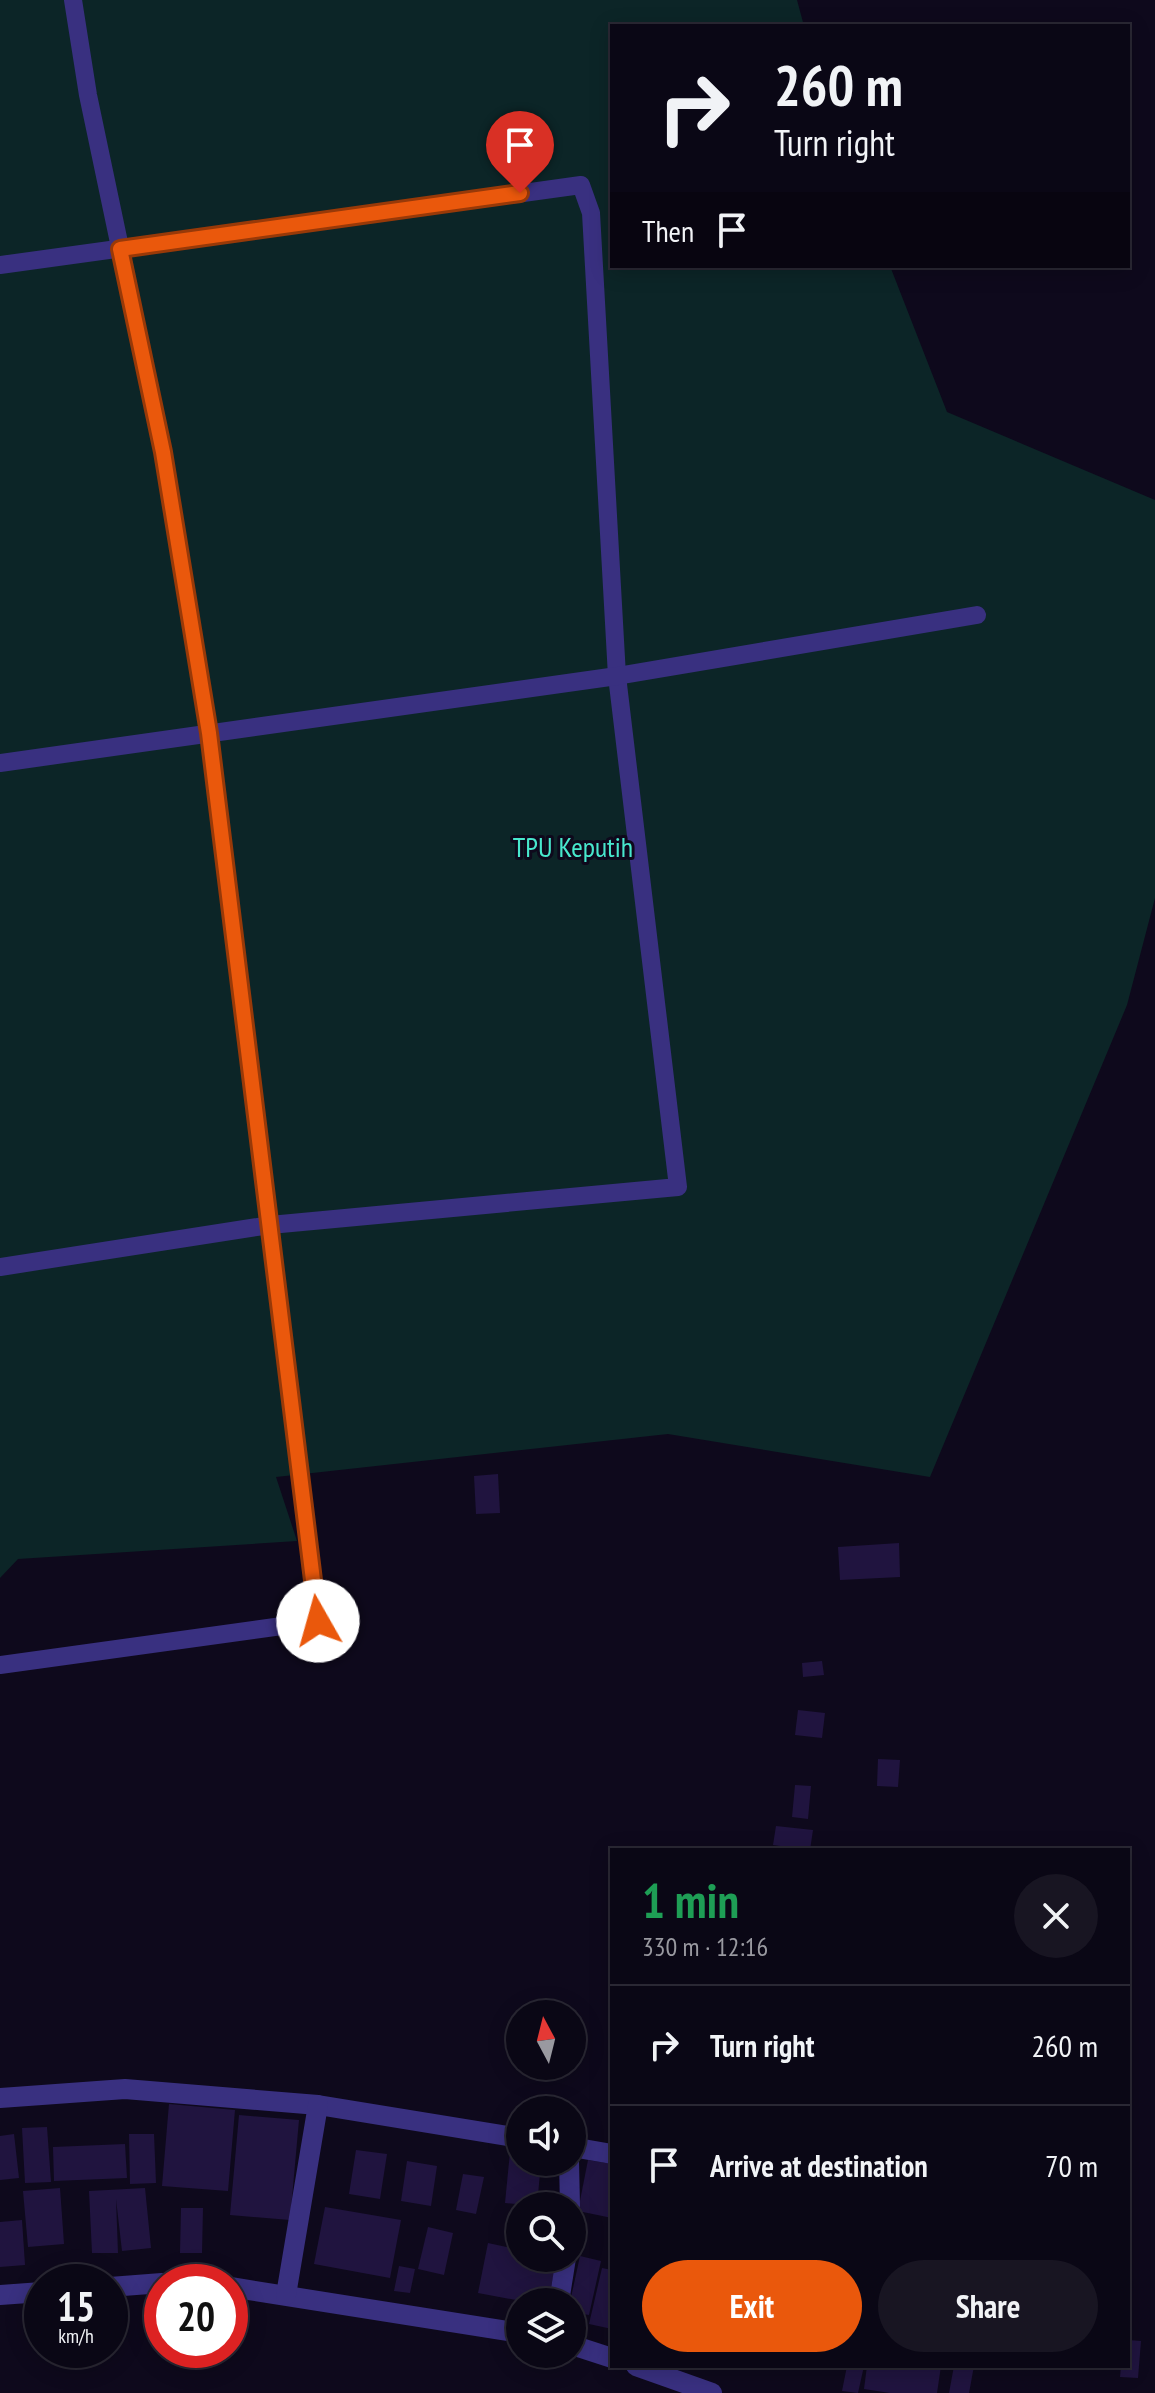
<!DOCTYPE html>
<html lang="en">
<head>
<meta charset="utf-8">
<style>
  :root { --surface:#0a0715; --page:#181522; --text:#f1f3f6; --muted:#9999a0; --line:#2a2834; --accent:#ea580c }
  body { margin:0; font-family:"PT Sans Narrow",sans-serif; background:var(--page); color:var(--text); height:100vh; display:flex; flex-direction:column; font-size:30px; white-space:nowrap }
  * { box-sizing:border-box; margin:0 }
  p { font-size:26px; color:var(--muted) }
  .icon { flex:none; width:44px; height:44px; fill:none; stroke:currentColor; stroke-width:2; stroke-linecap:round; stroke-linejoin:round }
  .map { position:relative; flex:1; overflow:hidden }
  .details { position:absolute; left:610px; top:1848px; width:520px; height:520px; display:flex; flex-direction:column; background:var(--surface); border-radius:0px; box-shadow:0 4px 20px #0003,0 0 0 2px var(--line) }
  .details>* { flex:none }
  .guide { position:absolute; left:610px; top:24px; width:520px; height:244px; border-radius:0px; box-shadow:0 4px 20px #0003,0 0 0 2px var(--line); background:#0a0715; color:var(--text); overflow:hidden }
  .needle { width:52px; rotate:353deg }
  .controls { position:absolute; left:506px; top:2000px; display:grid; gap:16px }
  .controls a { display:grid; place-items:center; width:80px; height:80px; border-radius:50%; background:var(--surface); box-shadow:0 4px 20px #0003,0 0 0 2px var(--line); font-size:40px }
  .speed { position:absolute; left:24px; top:2264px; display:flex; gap:16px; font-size:40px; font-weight:700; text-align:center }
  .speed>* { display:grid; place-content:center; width:104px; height:104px; border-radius:50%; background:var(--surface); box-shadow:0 4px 20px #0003,0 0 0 2px var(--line); line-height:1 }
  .speed small { font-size:20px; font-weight:400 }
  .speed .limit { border:12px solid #d22; background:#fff; color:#111 }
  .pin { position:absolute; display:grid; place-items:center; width:68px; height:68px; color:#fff; margin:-82px -34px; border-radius:50% 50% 50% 0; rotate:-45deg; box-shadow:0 0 8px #0007 }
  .pin .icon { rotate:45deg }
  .me { position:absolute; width:88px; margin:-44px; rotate:353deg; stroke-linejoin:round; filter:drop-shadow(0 0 6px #0008) }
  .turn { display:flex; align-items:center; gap:28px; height:168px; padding:0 32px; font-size:36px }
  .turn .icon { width:104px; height:104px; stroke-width:2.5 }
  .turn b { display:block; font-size:56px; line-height:68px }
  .then { display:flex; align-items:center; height:76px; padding:0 32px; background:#0003; gap:16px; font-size:30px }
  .round { display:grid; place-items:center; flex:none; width:84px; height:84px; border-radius:42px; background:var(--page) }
  .headline { display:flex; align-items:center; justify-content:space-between; height:136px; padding:0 32px }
  h1 { font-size:48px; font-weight:600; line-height:60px; color:#1e9e55 }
  .primary-button { display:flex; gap:16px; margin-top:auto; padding:16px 32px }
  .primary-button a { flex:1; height:92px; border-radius:48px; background:var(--accent); color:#fff; font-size:32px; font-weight:600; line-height:92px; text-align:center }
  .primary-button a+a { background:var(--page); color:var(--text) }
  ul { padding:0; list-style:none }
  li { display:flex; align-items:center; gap:24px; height:120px; padding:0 32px; border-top:2px solid var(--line) }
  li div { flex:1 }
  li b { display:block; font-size:30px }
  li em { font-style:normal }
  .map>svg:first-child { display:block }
  .green { fill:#0c2527 }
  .building { fill:#20143f }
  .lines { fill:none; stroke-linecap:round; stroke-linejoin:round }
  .service { stroke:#393080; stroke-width:18 }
  .minor { stroke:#393080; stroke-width:20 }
  .route-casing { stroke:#983908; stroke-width:20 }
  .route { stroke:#ea580c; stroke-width:14 }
  .labels { text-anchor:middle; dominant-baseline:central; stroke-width:6; stroke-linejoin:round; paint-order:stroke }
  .park-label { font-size:28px; fill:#48e8cd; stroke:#0e091c }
</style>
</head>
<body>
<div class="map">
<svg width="1155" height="2393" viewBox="0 0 1155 2393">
  <rect width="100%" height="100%" fill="#0e091c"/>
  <polygon class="green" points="0,0 797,0 804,26 612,26 612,266 890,266 947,412 1155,500 1155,898 1127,1005 930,1477 668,1434 276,1477 297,1541 18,1559 0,1578"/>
  <g class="building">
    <polygon points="498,1474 500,1513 476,1514 474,1476"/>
    <polygon points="899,1543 900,1577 840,1580 838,1547"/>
    <polygon points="822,1661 824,1675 803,1677 802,1663"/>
    <polygon points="798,1710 825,1713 822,1738 795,1735"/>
    <polygon points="878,1759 900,1760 898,1787 877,1786"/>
    <polygon points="795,1785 811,1786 808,1819 792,1817"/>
    <polygon points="776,1826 813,1830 810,1850 773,1845"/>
    <polygon points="169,2104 235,2110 228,2191 162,2186"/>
    <polygon points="239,2115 299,2120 290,2220 230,2215"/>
    <polygon points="47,2127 51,2182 25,2183 22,2128"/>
    <polygon points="14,2134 19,2178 0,2180 0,2136"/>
    <polygon points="129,2134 154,2134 156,2183 130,2184"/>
    <polygon points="125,2144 127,2178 54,2181 53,2147"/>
    <polygon points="356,2150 387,2154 380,2199 349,2194"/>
    <polygon points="510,2152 520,2153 520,2162 541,2162 537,2206 505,2203"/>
    <polygon points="588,2160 612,2164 612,2218 578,2211"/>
    <polygon points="407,2161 437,2166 431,2206 401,2201"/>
    <polygon points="463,2174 484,2177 476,2214 456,2210"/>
    <polygon points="60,2188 64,2244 28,2247 23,2191"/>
    <polygon points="145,2188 151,2248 122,2251 116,2199 118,2253 92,2253 89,2191"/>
    <polygon points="325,2207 401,2220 390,2278 314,2264"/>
    <polygon points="181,2208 203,2208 202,2253 180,2253"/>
    <polygon points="22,2220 25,2265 0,2267 0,2222"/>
    <polygon points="428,2227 453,2233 444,2275 418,2269"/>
    <polygon points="488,2243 520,2250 520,2258 557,2258 548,2302 527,2302 478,2293"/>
    <polygon points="580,2256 601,2261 589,2315 572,2312 572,2302 570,2302"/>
    <polygon points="399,2266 415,2269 410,2293 394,2291"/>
    <polygon points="602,2268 612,2270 612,2329 589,2324"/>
    <polygon points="1128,2340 1141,2341 1138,2378 1120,2377 1121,2366 1128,2366"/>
    <polygon points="847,2366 864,2366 858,2393 842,2391"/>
    <polygon points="867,2366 941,2366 937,2393 890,2393 864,2389"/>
    <polygon points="954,2366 974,2366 969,2393 949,2393"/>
  </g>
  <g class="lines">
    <g class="service">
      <polyline points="0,265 581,185 591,213 617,676 678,1187 270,1225 0,1267"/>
      <polyline points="0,763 617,676 977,615"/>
      <polyline points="0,1665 318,1621 209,733 163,452 88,95 73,0"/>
    </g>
    <g class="minor">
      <polyline points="0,2098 125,2089 318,2105 520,2138"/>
      <polyline points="572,2147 612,2154"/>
      <polyline points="569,2162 570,2206"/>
      <polyline points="171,2282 196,2282"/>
      <polyline points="110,2287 162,2283"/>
      <polyline points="230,2287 520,2333"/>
      <polyline points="0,2295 42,2292"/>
      <polyline points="286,2295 318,2105"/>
      <polyline points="559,2302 566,2258"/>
      <polyline points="572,2345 612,2358"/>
      <polyline points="636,2366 712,2393"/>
    </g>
  </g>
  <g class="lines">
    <defs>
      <polyline id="route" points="318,1621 209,733 163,452 120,249 520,193"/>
    </defs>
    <use href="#route" class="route-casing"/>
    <use href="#route" class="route"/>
  </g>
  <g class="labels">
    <g class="park-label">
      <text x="573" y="846">TPU Keputih</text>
    </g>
  </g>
</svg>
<div class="controls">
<a><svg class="needle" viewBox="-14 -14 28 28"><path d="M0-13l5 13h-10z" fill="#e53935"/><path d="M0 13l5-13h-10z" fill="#9999a0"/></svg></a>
<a><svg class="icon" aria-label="sound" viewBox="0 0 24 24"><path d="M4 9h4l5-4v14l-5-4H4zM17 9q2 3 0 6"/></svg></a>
<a><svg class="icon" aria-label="search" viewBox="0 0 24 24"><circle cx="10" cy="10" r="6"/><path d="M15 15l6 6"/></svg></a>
<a><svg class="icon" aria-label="layers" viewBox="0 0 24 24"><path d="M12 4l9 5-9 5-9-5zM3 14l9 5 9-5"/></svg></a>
</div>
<div class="speed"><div>15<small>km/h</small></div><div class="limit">20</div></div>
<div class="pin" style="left:520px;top:193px;background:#d93025"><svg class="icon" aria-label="arrive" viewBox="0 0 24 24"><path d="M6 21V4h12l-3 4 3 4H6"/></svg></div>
<svg class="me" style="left:318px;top:1621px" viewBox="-20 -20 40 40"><circle r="19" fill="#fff"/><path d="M0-13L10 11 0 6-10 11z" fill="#ea580c"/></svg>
<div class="guide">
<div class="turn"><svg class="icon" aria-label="right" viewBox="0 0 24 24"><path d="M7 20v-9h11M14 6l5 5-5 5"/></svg><div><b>260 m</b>Turn right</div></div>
<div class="then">Then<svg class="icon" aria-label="arrive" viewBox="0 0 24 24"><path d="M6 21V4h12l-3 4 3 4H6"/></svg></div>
</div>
<section class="details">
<div class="headline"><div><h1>1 min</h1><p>330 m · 12:16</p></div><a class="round"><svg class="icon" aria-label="close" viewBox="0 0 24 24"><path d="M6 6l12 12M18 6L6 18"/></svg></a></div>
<ul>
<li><svg class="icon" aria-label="right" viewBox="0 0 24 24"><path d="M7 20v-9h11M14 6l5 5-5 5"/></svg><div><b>Turn right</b></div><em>260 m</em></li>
<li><svg class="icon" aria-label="arrive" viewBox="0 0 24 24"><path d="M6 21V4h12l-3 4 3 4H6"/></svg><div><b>Arrive at destination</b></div><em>70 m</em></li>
</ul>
<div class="primary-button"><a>Exit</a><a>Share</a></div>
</section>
</div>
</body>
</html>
